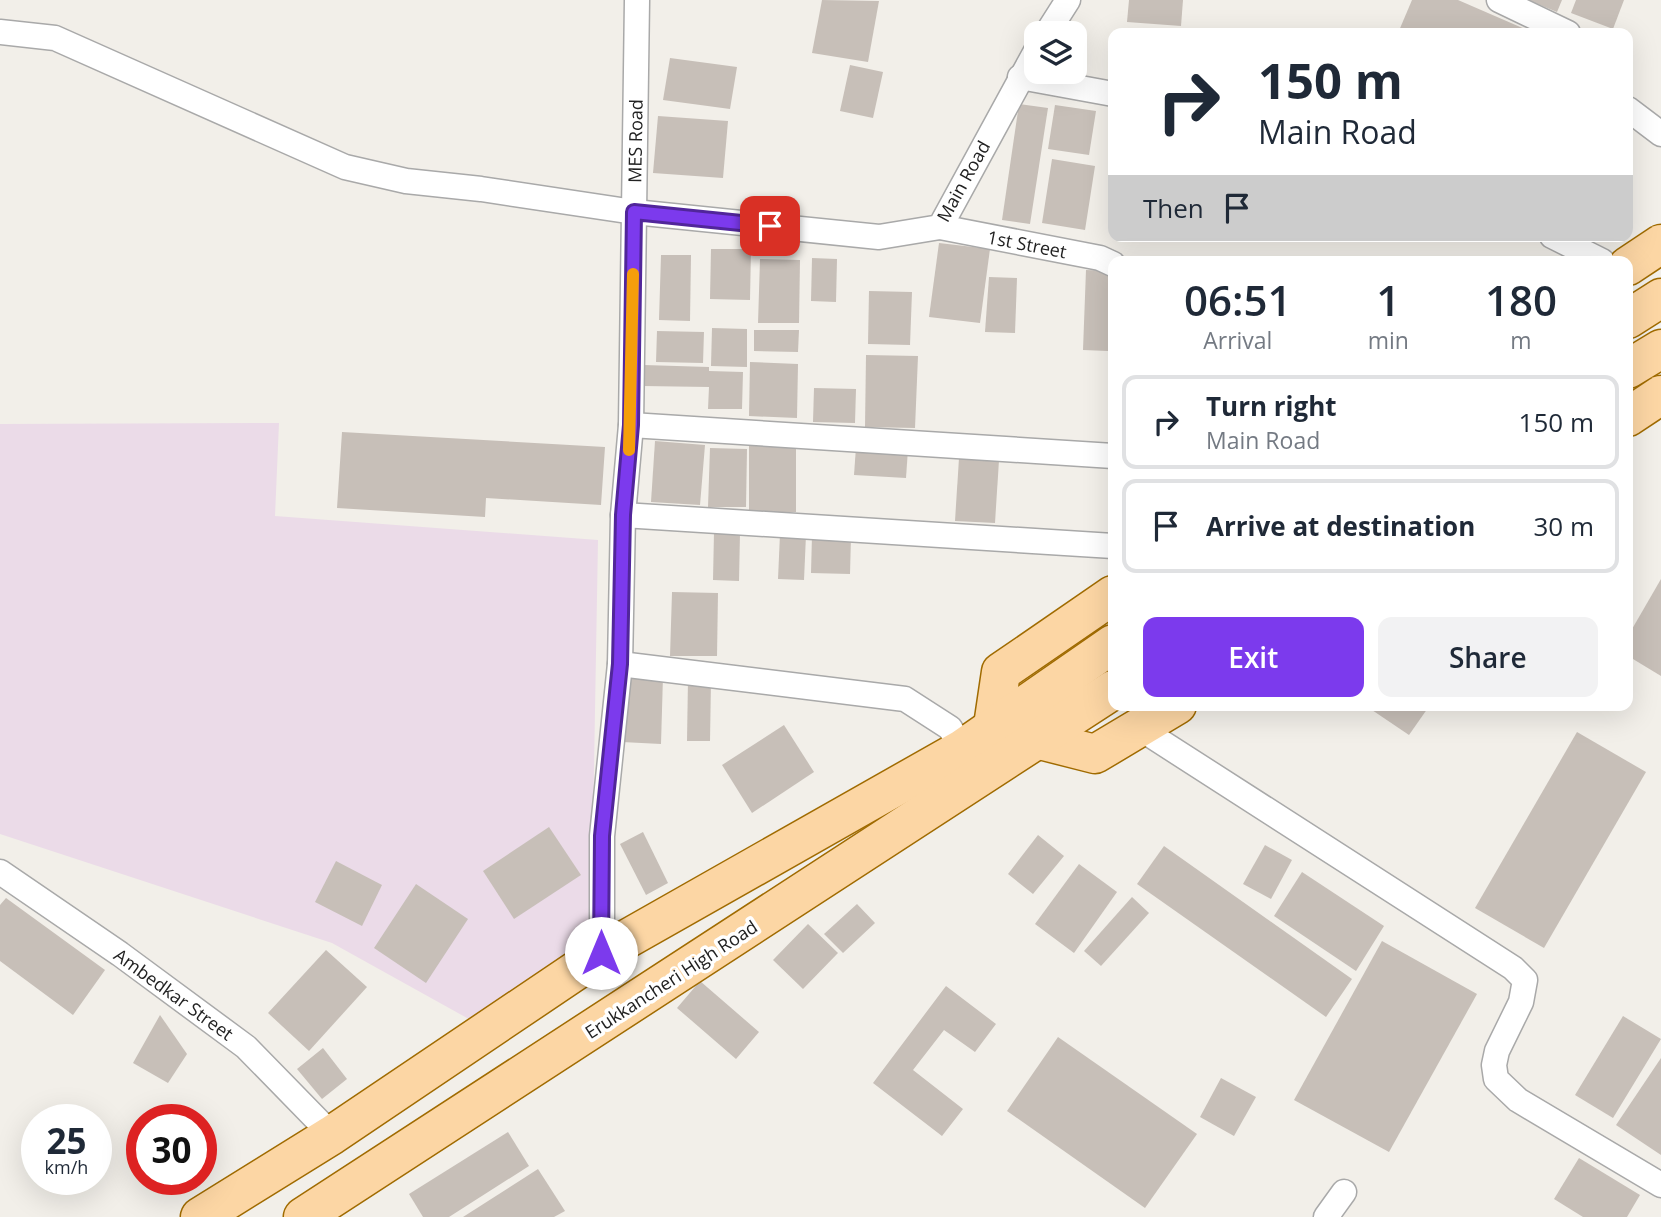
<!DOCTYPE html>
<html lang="en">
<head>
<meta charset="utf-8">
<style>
  :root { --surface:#fff; --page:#f2f2f3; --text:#1f2937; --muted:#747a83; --line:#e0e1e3; --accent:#7c3aed }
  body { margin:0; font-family:"Open Sans",sans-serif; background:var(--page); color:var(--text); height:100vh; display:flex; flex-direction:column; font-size:26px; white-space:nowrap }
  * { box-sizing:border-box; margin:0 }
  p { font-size:23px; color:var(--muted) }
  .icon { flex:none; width:38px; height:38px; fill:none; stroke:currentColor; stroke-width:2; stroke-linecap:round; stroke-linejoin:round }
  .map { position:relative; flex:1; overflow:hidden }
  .panel { position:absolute; left:1108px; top:256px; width:525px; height:455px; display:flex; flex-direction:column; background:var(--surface); border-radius:14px; box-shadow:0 7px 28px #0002 }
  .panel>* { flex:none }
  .banner { position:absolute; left:1108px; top:28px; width:525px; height:214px; border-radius:14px; box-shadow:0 7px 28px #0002; background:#fff; color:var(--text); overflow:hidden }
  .controls { position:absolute; left:1024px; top:21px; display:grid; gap:14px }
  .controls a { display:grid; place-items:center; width:63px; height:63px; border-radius:14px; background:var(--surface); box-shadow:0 7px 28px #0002; font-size:35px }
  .speed { position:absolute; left:21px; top:1104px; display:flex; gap:14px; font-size:35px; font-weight:700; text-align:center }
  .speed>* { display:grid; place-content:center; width:91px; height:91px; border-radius:50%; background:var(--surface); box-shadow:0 7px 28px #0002; line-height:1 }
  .speed small { font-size:18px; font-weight:400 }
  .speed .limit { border:10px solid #d22; background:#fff; color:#111 }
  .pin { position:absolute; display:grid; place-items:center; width:60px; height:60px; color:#fff; margin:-30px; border-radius:14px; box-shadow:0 4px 10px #0006 }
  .me { position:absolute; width:77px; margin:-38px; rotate:0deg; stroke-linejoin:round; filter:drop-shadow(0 0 5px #0008) }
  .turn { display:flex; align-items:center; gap:24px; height:147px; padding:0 35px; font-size:32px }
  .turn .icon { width:91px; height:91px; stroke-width:2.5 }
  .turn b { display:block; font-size:49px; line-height:60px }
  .then { display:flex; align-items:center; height:66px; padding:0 35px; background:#0003; gap:14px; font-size:26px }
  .eta { display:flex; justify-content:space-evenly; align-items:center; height:119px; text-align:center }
  .eta b { font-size:42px; font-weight:600; line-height:49px }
  .primary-button { display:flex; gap:14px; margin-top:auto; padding:14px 35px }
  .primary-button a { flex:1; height:80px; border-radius:14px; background:var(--accent); color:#fff; font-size:28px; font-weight:600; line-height:80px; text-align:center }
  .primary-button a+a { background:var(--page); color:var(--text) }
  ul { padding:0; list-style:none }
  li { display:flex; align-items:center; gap:21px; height:94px; margin:0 14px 10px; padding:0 21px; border:4px solid var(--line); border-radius:14px }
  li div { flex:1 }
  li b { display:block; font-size:26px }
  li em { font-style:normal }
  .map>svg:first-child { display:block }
  .industrial { fill:#ebdbe8 }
  .building { fill:#c7bfb8 }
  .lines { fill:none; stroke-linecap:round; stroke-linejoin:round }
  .minor-casing { stroke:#a9a9a9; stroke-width:27 }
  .primary-casing { stroke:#a06b00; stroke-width:41 }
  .minor { stroke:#fff; stroke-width:24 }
  .primary { stroke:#fcd6a4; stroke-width:38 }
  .route-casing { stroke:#51269a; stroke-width:18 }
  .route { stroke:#7c3aed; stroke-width:12 }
  .slow { stroke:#f59e0b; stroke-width:12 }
  .labels { text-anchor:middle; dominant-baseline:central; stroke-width:7; stroke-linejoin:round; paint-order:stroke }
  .street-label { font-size:18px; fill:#222; stroke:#fff }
</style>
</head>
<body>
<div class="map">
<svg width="1661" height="1217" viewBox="0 0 1661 1217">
  <rect width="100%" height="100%" fill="#f2efe9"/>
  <polygon class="industrial" points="279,423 275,516 598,540 591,939 476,1023 332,943 0,834 0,424"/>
  <g class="building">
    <polygon points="822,0 879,1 868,62 812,53"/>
    <polygon points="1129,0 1183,0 1181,26 1127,22"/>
    <polygon points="1412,0 1458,0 1534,33 1398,33"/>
    <polygon points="1528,0 1562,0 1557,12"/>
    <polygon points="1576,0 1624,0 1613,29 1571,13"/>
    <polygon points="670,58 737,67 730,109 663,100"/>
    <polygon points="850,65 883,72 873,118 840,111"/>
    <polygon points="1019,104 1048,108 1030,224 1002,220"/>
    <polygon points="1055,105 1096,111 1089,155 1048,149"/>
    <polygon points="658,116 728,121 723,178 653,173"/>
    <polygon points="1052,159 1095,166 1085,230 1042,223"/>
    <polygon points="939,243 990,249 980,323 929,317"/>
    <polygon points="711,249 751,249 750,300 710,299"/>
    <polygon points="661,255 691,255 690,321 659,320"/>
    <polygon points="812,258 837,259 836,302 811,301"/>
    <polygon points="760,259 800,260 799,323 758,323"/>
    <polygon points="1086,270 1112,271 1108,351 1083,350"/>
    <polygon points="989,277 1017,278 1015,333 985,332"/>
    <polygon points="869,291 912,292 910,345 868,344"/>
    <polygon points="712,328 747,329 747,367 711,366"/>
    <polygon points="754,330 799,330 798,352 754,351"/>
    <polygon points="657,331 704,332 703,363 656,362"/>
    <polygon points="866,355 918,356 915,428 865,427"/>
    <polygon points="750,362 798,364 797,418 749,416"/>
    <polygon points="644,365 709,367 709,371 743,372 742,409 708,409 709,387 643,386"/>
    <polygon points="814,388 856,389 855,423 813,422"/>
    <polygon points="342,432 605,447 601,505 486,498 485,517 337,508"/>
    <polygon points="655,441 705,445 700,505 651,502"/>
    <rect x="749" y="445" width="47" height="67"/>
    <polygon points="856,447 908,449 906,478 854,475"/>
    <polygon points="710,448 747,449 746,507 708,507"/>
    <polygon points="959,458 999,460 995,523 955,521"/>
    <polygon points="714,532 740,533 739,581 713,580"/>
    <polygon points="780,534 806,535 804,580 778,579"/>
    <polygon points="812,535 851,536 850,574 811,573"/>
    <polygon points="1661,579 1661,676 1628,656 1628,636"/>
    <polygon points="672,592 718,593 717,656 670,656"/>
    <polygon points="625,675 663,676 661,744 622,742"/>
    <polygon points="688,679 711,680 710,741 687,741"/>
    <polygon points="1371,705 1430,705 1409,735 1369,708"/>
    <polygon points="784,725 814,772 752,813 722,765"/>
    <polygon points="1577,732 1646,772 1544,948 1475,908"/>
    <polygon points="549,827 581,875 514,919 483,871"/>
    <polygon points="643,832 668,883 646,895 620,844"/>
    <polygon points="1038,835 1064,856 1033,894 1008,874"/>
    <polygon points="1265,845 1292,860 1271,899 1243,884"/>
    <polygon points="1164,846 1352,979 1326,1017 1137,884"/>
    <polygon points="336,861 382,885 362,926 315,902"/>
    <polygon points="1079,864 1117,892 1074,953 1035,924"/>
    <polygon points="1302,872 1384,926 1356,971 1274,916"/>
    <polygon points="416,884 468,919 426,983 374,948"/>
    <polygon points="1132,897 1149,913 1101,966 1084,951"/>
    <polygon points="6,898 105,970 73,1015 0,961 0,905"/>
    <polygon points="857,904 875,923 843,953 824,934"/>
    <polygon points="808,924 838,953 803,989 773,960"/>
    <polygon points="1382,941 1477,994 1389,1152 1294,1100"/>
    <polygon points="326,950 367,987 309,1051 268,1013"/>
    <polygon points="700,981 759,1032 736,1059 677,1008"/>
    <polygon points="946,986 996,1024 975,1052 944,1030 913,1070 963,1109 942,1136 873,1083"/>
    <polygon points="160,1015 187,1054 168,1083 133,1063"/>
    <polygon points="1623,1016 1661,1039 1613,1118 1575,1095"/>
    <polygon points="1058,1037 1197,1134 1145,1208 1007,1111"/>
    <polygon points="323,1048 347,1079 322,1099 297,1069"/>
    <polygon points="1661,1058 1661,1155 1616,1125"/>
    <polygon points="1221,1078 1256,1097 1234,1136 1200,1117"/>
    <polygon points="508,1132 529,1166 449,1217 423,1217 409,1194"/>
    <polygon points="1579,1158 1640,1195 1627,1217 1583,1217 1554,1199"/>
    <polygon points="538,1169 565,1211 554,1217 463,1217"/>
  </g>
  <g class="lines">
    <defs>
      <g id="minor">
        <polyline points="1499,0 1568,33"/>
        <polyline points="0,32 55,38 345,167 406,181 481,189 634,212 879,237 940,227 1036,51"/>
        <polyline points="1047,33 1068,0"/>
        <polyline points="1020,77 1113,94"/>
        <polyline points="1628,109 1661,134"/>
        <polyline points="940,227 1100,258 1113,264"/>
        <polyline points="1552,236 1602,261"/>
        <polyline points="631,425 1113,456"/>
        <polyline points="623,515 1113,546"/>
        <polyline points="620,664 905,699 950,728 962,749"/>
        <polyline points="1141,729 1513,968 1525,980 1521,1002 1497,1051 1494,1065 1496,1079 1518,1100 1661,1185"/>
        <polyline points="0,872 120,954 246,1047 332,1135"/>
        <polyline points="602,953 602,836 620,664 623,515 631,425 637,0"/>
        <polyline points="1326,1217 1344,1192"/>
      </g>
      <g id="primary">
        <polyline points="1628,266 1661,244"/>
        <polyline points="1628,319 1661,298"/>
        <polyline points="1628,369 1661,349"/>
        <polyline points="1628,417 1661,395"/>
        <polyline points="993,726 1001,672 1113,595"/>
        <polyline points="1040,740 1095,754 1177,705"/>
        <polyline points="200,1217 332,1135 602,953 962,749 1113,644"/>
        <polyline points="303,1217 1113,690"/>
      </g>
    </defs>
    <use href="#minor" class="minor-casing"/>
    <use href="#primary" class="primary-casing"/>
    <use href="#minor" class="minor"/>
    <use href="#primary" class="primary"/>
  </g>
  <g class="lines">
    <defs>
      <polyline id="route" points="601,953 602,836 620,664 623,515 631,425 634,212 770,226"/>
    </defs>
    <use href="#route" class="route-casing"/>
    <use href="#route" class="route"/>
    <polyline class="slow" points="629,450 633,274"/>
  </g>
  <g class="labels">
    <g class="street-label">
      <text transform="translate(635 141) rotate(-89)">MES Road</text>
      <text transform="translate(963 181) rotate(-61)">Main Road</text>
      <text transform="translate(1027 244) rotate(11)">1st Street</text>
      <text transform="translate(671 979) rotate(-33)">Erukkancheri High Road</text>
      <text transform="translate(174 994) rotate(36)">Ambedkar Street</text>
    </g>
  </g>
</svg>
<div class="controls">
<a><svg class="icon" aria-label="layers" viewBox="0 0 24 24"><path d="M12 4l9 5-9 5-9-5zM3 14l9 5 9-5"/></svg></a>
</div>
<div class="speed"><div>25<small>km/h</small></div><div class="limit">30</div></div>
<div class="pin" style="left:770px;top:226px;background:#d93025"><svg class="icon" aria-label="arrive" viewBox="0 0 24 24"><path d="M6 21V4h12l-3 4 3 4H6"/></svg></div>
<svg class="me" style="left:601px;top:953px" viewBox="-20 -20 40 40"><circle r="19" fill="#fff"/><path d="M0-13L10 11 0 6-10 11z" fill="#7c3aed"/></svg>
<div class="banner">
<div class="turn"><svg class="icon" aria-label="right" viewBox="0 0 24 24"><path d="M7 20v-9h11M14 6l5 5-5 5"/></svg><div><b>150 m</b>Main Road</div></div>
<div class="then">Then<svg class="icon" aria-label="arrive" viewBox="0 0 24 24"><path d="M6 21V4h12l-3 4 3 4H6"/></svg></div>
</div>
<section class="panel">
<div class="eta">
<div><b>06:51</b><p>Arrival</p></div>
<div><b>1</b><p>min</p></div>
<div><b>180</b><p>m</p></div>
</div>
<ul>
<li><svg class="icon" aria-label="right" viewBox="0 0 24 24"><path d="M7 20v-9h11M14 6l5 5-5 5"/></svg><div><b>Turn right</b><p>Main Road</p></div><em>150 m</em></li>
<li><svg class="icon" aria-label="arrive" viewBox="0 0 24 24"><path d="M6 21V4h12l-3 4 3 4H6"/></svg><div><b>Arrive at destination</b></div><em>30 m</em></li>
</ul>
<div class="primary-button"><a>Exit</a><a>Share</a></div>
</section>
</div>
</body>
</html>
